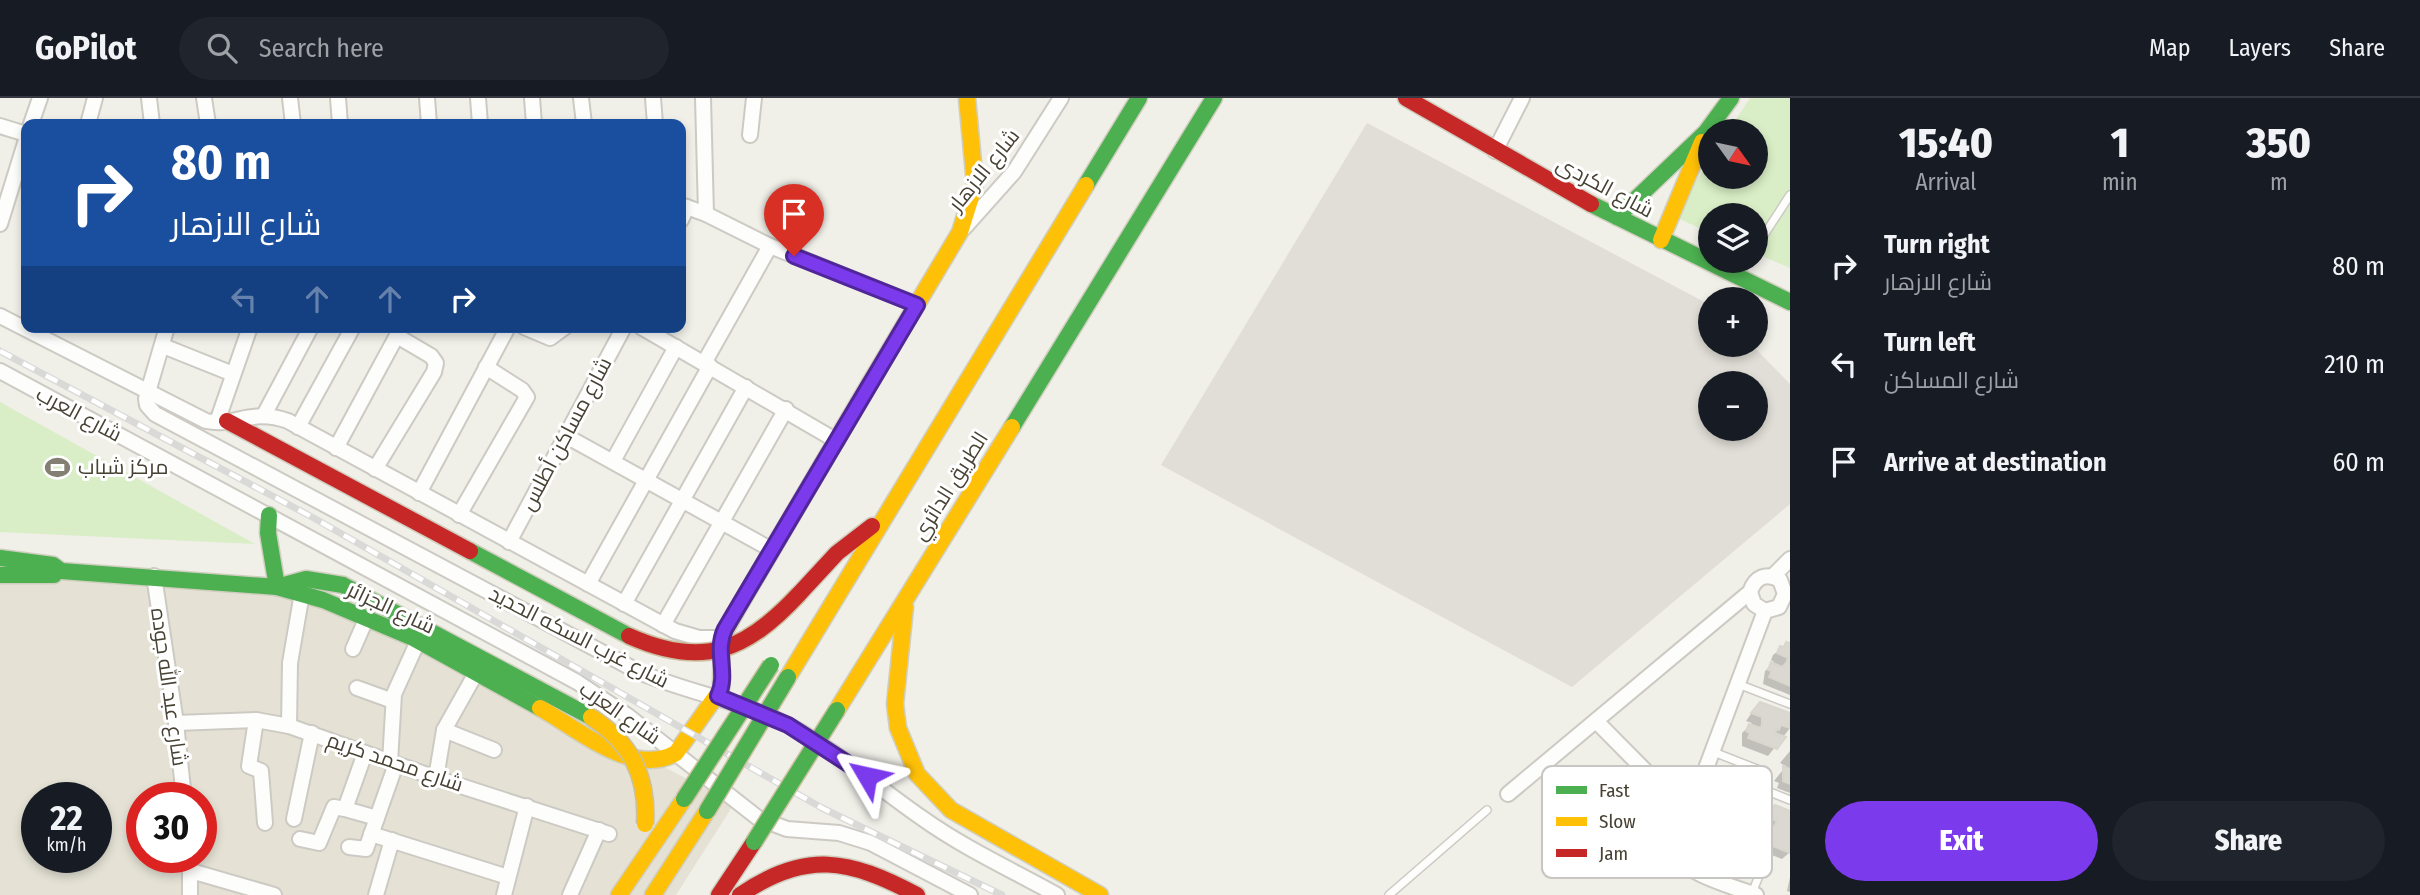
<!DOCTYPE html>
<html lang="en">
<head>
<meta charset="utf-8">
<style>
  :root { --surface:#171b24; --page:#20242c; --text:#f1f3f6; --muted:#9ea1a6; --line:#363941; --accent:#7c3aed }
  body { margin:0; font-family:"Fira Sans Condensed",Cairo,sans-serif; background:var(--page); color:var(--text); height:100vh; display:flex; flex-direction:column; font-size:26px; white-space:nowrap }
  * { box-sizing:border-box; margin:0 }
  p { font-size:23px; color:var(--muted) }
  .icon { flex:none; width:38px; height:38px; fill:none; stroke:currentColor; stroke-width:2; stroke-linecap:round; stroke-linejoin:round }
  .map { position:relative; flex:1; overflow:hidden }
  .panel { display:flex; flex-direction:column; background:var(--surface); width:630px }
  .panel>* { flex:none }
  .banner { position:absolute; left:21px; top:21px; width:665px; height:214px; border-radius:14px; box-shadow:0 4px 10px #0003; background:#1a4fa0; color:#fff; overflow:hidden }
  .needle { width:46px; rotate:123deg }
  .fabs { position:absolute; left:1698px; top:21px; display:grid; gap:14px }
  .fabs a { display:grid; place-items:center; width:70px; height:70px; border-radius:50%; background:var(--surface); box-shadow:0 4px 10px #0003; font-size:35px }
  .speed { position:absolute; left:21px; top:684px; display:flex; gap:14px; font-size:35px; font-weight:700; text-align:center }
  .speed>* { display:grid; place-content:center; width:91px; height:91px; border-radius:50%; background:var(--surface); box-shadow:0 4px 10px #0003; line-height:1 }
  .speed small { font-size:18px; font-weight:400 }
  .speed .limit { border:10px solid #d22; background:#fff; color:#111 }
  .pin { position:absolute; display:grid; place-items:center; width:60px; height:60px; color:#fff; margin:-72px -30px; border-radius:50% 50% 50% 0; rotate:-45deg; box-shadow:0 0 7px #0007 }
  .pin .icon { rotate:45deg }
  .me { position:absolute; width:77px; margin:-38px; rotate:306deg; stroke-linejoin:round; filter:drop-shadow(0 0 5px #0008) }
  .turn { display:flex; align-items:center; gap:24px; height:147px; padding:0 35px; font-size:32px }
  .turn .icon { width:91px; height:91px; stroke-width:2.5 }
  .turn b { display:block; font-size:49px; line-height:60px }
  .lanes { display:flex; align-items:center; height:66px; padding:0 35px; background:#0003; justify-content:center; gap:35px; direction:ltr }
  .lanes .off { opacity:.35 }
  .eta { display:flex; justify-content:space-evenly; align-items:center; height:119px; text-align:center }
  .eta b { font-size:42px; font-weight:800; line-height:49px }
  .button { display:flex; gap:14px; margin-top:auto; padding:14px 35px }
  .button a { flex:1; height:80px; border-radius:42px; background:var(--accent); color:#fff; font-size:28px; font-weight:800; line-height:80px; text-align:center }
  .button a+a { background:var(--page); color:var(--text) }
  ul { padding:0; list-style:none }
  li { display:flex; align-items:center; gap:21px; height:98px; padding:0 35px }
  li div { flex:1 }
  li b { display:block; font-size:26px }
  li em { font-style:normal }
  header { display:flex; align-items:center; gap:42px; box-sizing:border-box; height:98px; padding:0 35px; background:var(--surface); border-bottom:2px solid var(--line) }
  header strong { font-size:33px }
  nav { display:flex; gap:38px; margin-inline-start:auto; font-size:24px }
  .search { width:490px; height:63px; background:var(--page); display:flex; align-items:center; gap:18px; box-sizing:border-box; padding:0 24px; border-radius:38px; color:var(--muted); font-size:26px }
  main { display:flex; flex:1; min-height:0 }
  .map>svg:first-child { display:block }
  .residential { fill:#e5e2d5; fill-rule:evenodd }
  .industrial { fill:#e0ded6; fill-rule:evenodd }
  .green { fill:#d9eec6 }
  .shadow { fill:#0003 }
  .building { fill:#dad8d1; stroke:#d9d6ce; stroke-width:2 }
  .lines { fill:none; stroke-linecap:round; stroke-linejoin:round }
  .lane-casing { stroke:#cccac3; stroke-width:10 }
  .street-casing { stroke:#cccac3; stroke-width:18 }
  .fast-casing { stroke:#d0cebf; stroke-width:19 }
  .slow-casing { stroke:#d0cebf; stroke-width:19 }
  .jam-casing { stroke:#d0cebf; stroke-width:19 }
  .lane { stroke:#fdfdfc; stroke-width:7 }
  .street { stroke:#fdfdfc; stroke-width:14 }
  .fast { stroke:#4caf50; stroke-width:16 }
  .slow { stroke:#ffc107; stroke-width:16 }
  .jam { stroke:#c62828; stroke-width:16 }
  .rail-casing { stroke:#d9d9d8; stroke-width:7 }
  .rail { stroke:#fff; stroke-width:4.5; stroke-dasharray:13; stroke-linecap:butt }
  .fast-bridge-casing { stroke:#cbc1a1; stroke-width:19; stroke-linecap:butt }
  .slow-bridge-casing { stroke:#cbc1a1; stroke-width:19; stroke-linecap:butt }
  .jam-bridge-casing { stroke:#cbc1a1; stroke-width:19; stroke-linecap:butt }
  .fast-bridge { stroke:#4caf50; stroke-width:16 }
  .slow-bridge { stroke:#ffc107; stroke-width:16 }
  .jam-bridge { stroke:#c62828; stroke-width:16 }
  .route-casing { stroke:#51269a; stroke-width:18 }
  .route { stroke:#7c3aed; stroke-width:12 }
  .labels { text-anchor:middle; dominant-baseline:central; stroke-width:6; stroke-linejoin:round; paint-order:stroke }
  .street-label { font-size:21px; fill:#484234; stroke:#fff }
  .poi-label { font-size:21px; fill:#484234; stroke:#fff; text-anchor:start }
  .key { fill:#fff; stroke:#c8c6c2; stroke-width:2 }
  .key-label { font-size:19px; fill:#484234 }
</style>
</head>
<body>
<header>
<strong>GoPilot</strong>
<div class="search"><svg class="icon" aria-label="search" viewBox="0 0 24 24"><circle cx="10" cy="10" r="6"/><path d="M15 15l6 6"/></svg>Search here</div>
<nav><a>Map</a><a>Layers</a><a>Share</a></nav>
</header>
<main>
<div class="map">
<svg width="1790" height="797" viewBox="0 0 1790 797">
  <rect width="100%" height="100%" fill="#f0efe8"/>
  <path class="residential" d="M0,471L291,490L542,604L734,706L676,797H0ZM37,700H96V760H37ZM142,700H201V760H142Z"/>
  <path class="industrial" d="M1367,25L1710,207V247H1752L1790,286V406L1572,589L1161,367ZM1710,285H1755V331H1710Z"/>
  <g class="green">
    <polygon points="1750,0 1790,0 1790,170 1755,155 1755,117 1710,117 1710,135 1673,118 1710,62 1710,79 1755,79 1755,33 1728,33"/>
    <polygon points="0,304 255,446 0,434"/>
  </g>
  <g class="shadow">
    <polygon points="1787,546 1790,547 1790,597 1763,586 1765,573 1774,564 1771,562 1773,557"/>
    <polygon points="1753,613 1790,617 1790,630 1768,658 1742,648 1742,635 1752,625 1746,623"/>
    <polygon points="1790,653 1790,695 1777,690 1779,685 1774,683 1786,668 1780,665"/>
    <polygon points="1790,715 1790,754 1782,761 1752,749 1753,736 1768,716"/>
    <polygon points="1790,779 1790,794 1787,793"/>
  </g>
  <g class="building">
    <polygon points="1786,544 1790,545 1790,588 1769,579 1772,573 1768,572 1771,564 1782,569 1786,565 1788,560 1777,555 1780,548 1784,549"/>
    <polygon points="1760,604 1790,615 1790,630 1781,627 1779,632 1777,631 1775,635 1786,639 1777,651 1748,640 1750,635 1746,633 1749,626 1761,630 1762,625 1762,619 1751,615"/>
    <polygon points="1783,668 1790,671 1790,686 1783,683"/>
    <polygon points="1775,707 1790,713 1790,755 1758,742 1760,727 1771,732 1775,727 1777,723 1765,718"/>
  </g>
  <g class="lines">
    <defs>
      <g id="lane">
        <polyline points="1755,151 1790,97"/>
        <polyline points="1737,180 1748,163"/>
        <polyline points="1738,586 1790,606"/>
        <polyline points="1711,653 1757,671 1745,705"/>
        <polyline points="1752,687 1790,702"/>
        <polyline points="1583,736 1658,768 1681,767"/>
        <polyline points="1752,795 1761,773"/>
        <polyline points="1389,797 1487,712"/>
      </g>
      <g id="street">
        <polyline points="149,0 152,26"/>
        <polyline points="204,0 208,26"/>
        <polyline points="290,0 293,26"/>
        <polyline points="338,0 340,26"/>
        <polyline points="427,0 429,26"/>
        <polyline points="478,0 480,26"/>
        <polyline points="532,0 534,26"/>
        <polyline points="581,0 584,26"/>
        <polyline points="653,0 655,26"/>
        <polyline points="703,0 706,116"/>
        <polyline points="31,26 40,0"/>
        <polyline points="88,26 95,0"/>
        <polyline points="0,28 26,36"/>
        <polyline points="750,37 754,0"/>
        <polyline points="1495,53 1522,0"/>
        <polyline points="681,107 706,116 770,148 917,207"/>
        <polyline points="681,122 687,109"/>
        <polyline points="0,126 26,42"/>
        <polyline points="964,130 1014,74 1061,0"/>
        <path d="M0,218L206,323C236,329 250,310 288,323L675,533L699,540H721"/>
        <path d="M167,229L146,301L147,307L155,316L639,574C689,595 742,603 790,628C838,654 877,689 922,720C964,750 1012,772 1057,797"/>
        <polyline points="524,229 550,240 565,229"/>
        <polyline points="641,229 837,343"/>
        <polyline points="163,248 233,276"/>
        <polyline points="704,265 770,148"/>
        <polyline points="0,273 577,584 628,618 758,720 787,731 839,735 871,745 970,797"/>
        <polyline points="264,317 311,229"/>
        <polyline points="217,324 250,229"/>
        <polyline points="298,329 353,229"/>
        <polyline points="566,338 772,452"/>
        <polyline points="336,350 401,230"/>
        <polyline points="613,363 676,249"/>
        <polyline points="375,371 434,274 436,265 431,258 397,238"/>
        <polyline points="419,395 508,229"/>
        <polyline points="459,417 527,299 522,292 486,269"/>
        <polyline points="509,444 624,229"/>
        <polyline points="154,478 176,625 184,700"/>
        <polyline points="1773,478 1790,461"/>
        <polyline points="588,486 710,268"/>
        <polyline points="624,506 746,289"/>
        <polyline points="663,527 786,311"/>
        <polyline points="353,551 367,519"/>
        <polyline points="357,590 393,603"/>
        <polyline points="256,622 249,668 261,673 265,725"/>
        <polyline points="1596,623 1687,715"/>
        <polyline points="176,625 256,622 289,628 436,680 609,736"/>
        <polyline points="289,628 290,565 302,495"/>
        <polyline points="444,632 494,652"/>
        <polyline points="390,664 394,596 418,543"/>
        <polyline points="436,680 444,632 476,575"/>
        <path d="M1508,696L1750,494C1755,479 1766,474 1780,482L1785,496L1779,509L1765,513L1754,506L1750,494"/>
        <polyline points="345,711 377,720"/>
        <polyline points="294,721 312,635"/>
        <polyline points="371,736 508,779"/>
        <polyline points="300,741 319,745 334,709 345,711 365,655"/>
        <polyline points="349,749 366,751 396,666"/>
        <polyline points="191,773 274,797"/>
        <polyline points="190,797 190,760"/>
        <polyline points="376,797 392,742"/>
        <polyline points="504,797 527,708"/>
        <polyline points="570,797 599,732"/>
        <path d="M1756,797C1735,789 1680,775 1675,753L1765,513"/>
      </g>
      <g id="fast">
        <polyline points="1086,87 1139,0"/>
        <polyline points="1591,106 1790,204"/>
        <polyline points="1617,119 1706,34 1731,0"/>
        <polyline points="1012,329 1214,0"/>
        <polyline points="269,417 268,435 277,489"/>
        <polyline points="470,453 629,538"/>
        <polyline points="0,460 53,467 61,473 277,489 323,502 413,540 540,610"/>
        <polyline points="0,477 54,477"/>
        <polyline points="277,489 306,481 343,487 591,619"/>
      </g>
      <g id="slow">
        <polyline points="1661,142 1702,44"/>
        <polyline points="870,285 960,134 975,86 967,0"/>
        <polyline points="905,509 895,606 898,630 917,676 951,712 1100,797"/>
        <polyline points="788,579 1086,87"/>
        <path d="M540,610C578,631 633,680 676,655L721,591L722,539L735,515"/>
        <polyline points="837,612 1012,329"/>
        <polyline points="619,797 684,701"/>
        <polyline points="653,797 707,713"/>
      </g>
      <g id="jam">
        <polyline points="1406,0 1591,106"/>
        <polyline points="227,323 470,453"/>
        <polyline points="799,496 837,455 872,428"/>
        <polyline points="735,515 870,285"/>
        <polyline points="719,797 754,744"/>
        <path d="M740,797C806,752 849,761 917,797"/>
      </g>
    </defs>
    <use href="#lane" class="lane-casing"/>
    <use href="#street" class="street-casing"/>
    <use href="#fast" class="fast-casing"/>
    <use href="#slow" class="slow-casing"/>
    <use href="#jam" class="jam-casing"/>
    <use href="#lane" class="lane"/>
    <use href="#street" class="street"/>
    <use href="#fast" class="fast"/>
    <use href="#slow" class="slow"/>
    <use href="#jam" class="jam"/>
    <defs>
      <polyline id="rail" points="0,253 312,419 822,710 1002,797"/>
    </defs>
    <use href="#rail" class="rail-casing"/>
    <use href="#rail" class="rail"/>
    <defs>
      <g id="fast-bridge">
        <polyline points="684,701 771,567"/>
        <polyline points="707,713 788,579"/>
        <polyline points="754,744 837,612"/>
      </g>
      <path id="slow-bridge" d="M591,619C631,645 648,678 645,726"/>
      <path id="jam-bridge" d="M629,538C703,571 746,553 799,496"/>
    </defs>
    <use href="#fast-bridge" class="fast-bridge-casing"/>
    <use href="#slow-bridge" class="slow-bridge-casing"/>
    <use href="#jam-bridge" class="jam-bridge-casing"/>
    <use href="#fast-bridge" class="fast-bridge"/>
    <use href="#slow-bridge" class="slow-bridge"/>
    <use href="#jam-bridge" class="jam-bridge"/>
  </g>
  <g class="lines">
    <defs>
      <path id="route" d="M794,158L917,207L725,531C714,554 729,575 718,598L788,627L867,678"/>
    </defs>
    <use href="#route" class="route-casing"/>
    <use href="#route" class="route"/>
  </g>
  <defs>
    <symbol id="stadium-bare" viewBox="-9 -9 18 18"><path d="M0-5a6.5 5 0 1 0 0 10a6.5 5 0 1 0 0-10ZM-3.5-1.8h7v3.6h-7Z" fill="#837f73" stroke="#fff" stroke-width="2.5" paint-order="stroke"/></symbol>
  </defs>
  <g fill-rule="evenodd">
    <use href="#stadium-bare" x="40" y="352" width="35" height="35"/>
  </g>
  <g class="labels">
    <g class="street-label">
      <text transform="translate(984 72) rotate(-51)">شارع الازهار</text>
      <text transform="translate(1605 89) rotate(28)">شارع الكردى</text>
      <text transform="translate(79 316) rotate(28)">شارع العرب</text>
      <text transform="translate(566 336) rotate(-62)">شارع مساكن أطلس</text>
      <text transform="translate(950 388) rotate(-58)">الطريق الدائري</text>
      <text transform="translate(391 510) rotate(25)">شارع الجزائر</text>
      <text transform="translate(579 539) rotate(27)">شارع غرب السكه الحديد</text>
      <text transform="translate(169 589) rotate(82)">شارع عبد الله جوده</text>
      <text transform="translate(620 615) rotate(35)">شارع العزب</text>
      <text transform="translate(395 664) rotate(19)">شارع محمد كريم</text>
    </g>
    <g class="poi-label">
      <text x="78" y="369">مركز شباب</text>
    </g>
  </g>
  <rect x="1542" y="668" width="230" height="112" rx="10" class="key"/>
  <rect x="1556" y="688" width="31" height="8" fill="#4caf50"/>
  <rect x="1556" y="719" width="31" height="9" fill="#ffc107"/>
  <rect x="1556" y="751" width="31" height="8" fill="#c62828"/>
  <g class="key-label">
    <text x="1599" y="699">Fast</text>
    <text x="1599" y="730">Slow</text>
    <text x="1599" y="762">Jam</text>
  </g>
</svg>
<div class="fabs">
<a><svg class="needle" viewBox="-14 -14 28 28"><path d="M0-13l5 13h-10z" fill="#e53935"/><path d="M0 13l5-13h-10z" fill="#9ea1a6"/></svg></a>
<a><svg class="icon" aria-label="layers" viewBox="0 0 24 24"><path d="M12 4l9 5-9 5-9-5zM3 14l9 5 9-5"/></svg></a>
<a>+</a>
<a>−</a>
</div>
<div class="speed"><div>22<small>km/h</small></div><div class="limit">30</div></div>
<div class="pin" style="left:794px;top:158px;background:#d93025"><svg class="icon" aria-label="arrive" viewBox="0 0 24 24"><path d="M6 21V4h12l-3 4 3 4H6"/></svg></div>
<svg class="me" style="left:867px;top:678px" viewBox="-20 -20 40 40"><path d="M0-17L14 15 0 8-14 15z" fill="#7c3aed" stroke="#fff" stroke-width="4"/></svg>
<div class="banner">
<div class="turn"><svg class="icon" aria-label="right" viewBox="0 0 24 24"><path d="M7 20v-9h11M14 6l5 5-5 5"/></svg><div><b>80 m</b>شارع الازهار</div></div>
<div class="lanes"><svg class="icon off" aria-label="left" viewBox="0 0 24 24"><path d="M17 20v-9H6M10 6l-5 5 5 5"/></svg><svg class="icon off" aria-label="ahead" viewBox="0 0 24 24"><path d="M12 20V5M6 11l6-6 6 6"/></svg><svg class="icon off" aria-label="ahead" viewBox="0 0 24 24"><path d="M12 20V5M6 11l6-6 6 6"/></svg><svg class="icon" aria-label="right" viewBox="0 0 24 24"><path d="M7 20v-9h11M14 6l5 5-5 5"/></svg></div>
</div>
</div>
<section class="panel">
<div class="eta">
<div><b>15:40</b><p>Arrival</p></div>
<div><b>1</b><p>min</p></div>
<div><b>350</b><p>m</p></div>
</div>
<ul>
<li><svg class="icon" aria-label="right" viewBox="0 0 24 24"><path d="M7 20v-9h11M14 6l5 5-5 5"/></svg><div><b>Turn right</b><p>شارع الازهار</p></div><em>80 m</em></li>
<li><svg class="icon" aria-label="left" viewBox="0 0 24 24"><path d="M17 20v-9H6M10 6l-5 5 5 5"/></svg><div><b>Turn left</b><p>شارع المساكن</p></div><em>210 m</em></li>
<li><svg class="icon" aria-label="arrive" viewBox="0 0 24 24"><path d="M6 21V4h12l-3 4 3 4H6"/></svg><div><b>Arrive at destination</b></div><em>60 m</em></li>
</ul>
<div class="button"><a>Exit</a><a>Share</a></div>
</section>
</main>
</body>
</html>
